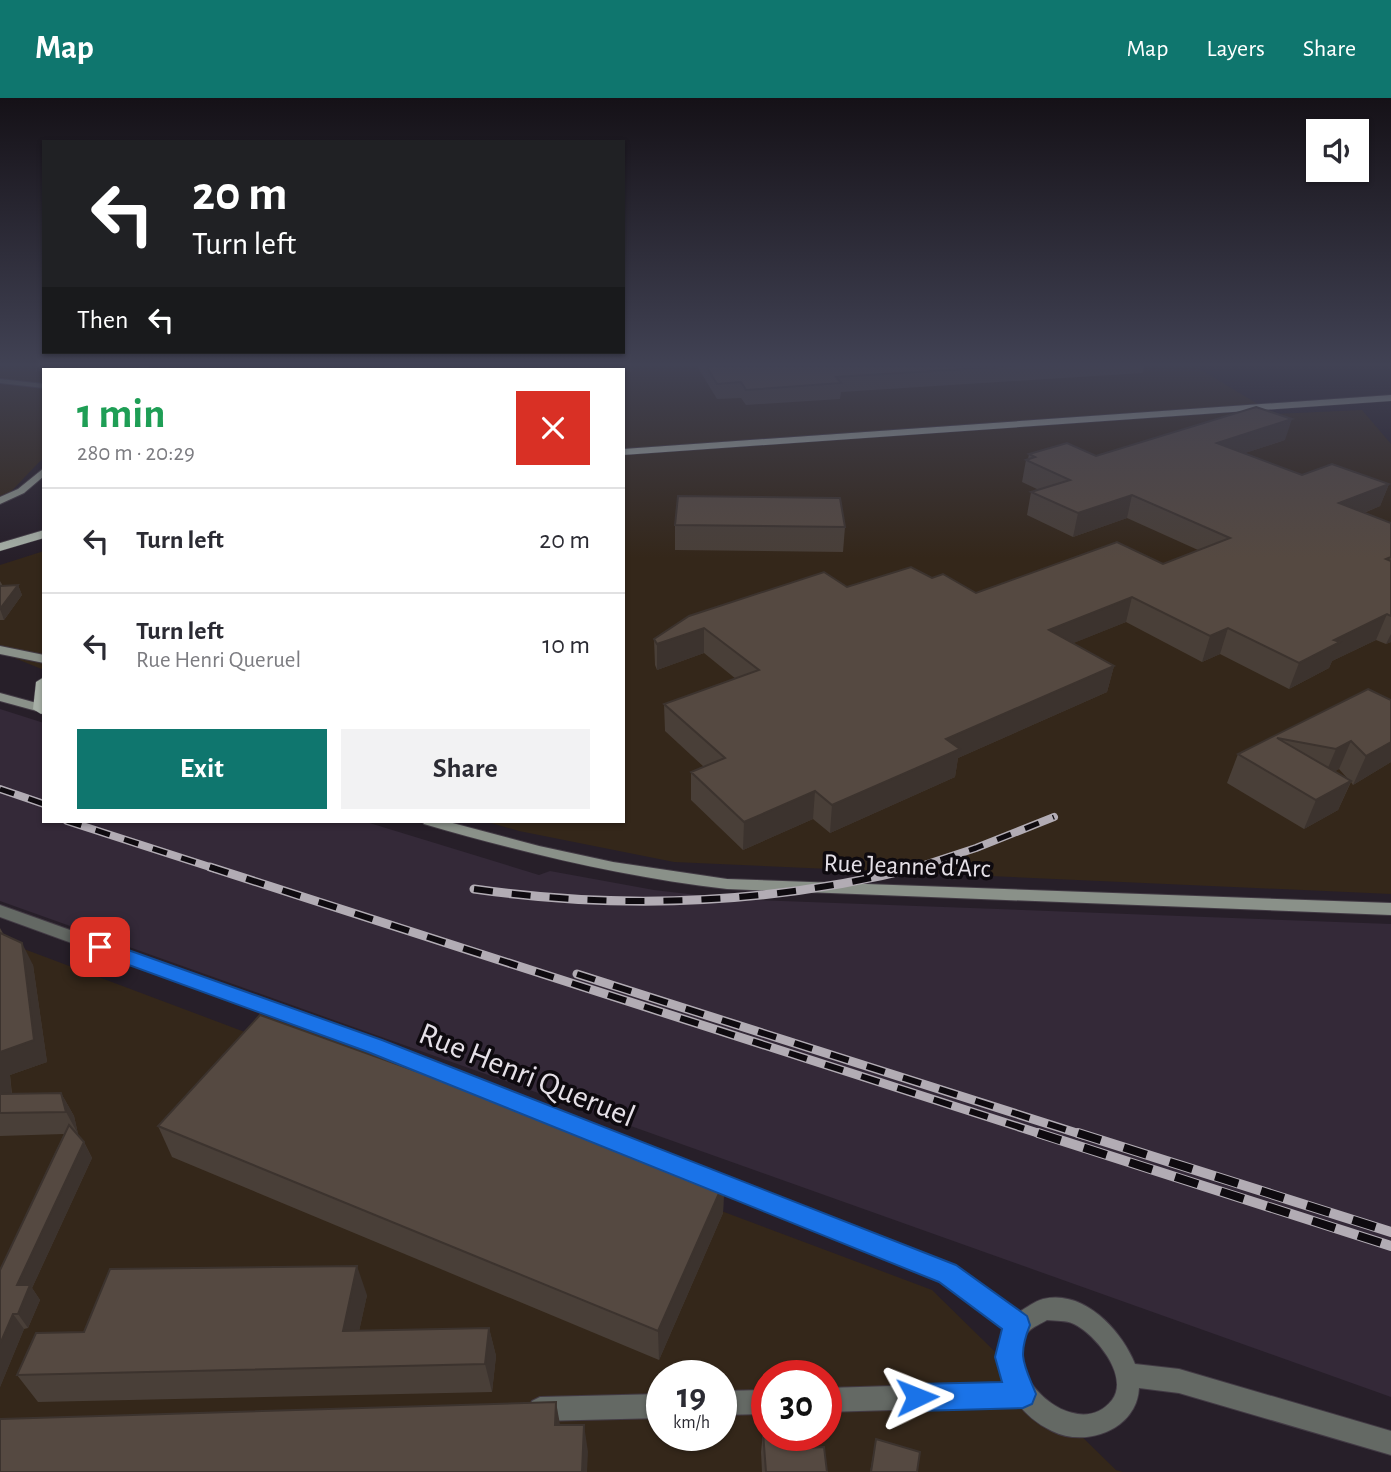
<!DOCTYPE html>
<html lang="en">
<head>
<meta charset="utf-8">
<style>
  :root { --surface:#fff; --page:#f2f2f3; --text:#2b2b33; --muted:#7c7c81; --line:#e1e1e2; --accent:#0f766e }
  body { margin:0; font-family:"Alegreya Sans",sans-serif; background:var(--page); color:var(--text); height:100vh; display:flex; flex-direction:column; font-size:26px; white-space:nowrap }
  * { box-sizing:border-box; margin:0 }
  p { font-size:23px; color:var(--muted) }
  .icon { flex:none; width:38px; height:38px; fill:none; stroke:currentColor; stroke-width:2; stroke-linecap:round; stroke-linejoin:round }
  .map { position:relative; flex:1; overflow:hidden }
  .sheet { position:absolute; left:42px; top:270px; width:583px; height:455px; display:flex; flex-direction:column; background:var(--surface); border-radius:0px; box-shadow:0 2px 5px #0004 }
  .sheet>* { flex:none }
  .top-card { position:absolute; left:42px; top:42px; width:583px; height:214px; border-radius:0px; box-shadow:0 2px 5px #0004; background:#202124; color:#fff; overflow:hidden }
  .buttons { position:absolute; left:1306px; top:21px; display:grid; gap:14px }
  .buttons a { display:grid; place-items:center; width:63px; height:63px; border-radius:0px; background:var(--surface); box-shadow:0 2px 5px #0004; font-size:35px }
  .speed { position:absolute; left:646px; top:1262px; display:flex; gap:14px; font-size:35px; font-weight:700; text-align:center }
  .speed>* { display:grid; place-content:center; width:91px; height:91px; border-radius:50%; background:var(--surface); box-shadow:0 2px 5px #0004; line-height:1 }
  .speed small { font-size:18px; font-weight:400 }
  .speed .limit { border:10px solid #d22; background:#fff; color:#111 }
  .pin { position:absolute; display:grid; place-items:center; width:60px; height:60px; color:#fff; margin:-30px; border-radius:14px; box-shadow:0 4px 10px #0006 }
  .me { position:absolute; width:77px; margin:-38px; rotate:88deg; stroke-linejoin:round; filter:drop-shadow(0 0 5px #0008) }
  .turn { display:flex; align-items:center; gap:24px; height:147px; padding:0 35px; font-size:32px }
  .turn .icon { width:91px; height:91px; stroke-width:2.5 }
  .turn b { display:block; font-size:49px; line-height:60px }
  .then { display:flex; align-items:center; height:66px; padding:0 35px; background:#0003; gap:14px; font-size:26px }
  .round { display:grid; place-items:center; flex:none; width:74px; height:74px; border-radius:0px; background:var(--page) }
  .head { display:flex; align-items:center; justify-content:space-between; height:119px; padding:0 35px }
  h1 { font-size:42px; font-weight:700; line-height:52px; color:#1e9e55 }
  .cta { display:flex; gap:14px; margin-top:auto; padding:14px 35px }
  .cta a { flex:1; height:80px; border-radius:0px; background:var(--accent); color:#fff; font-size:28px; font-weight:700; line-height:80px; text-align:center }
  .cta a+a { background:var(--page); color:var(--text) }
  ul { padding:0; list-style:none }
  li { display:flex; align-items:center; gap:21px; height:105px; padding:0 35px; border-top:2px solid var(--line) }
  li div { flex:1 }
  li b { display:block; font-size:26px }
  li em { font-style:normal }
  header { display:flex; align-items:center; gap:42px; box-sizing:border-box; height:98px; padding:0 35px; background:var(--accent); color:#fff }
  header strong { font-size:33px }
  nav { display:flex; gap:38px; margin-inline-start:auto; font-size:24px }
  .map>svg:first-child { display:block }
  .industrial { fill:#34271a; fill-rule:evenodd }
  .built { fill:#342938 }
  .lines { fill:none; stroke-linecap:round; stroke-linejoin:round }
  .minor-casing { stroke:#423a44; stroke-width:2 }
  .tertiary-casing { stroke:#423a44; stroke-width:2 }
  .secondary-casing { stroke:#423a44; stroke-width:2 }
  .primary-casing { stroke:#423a44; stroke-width:1 }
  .minor { fill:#646964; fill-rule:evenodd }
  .tertiary { fill:#646964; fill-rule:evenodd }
  .secondary { fill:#8a9189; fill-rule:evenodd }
  .primary { fill:#a7b0a6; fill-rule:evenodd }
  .rail-far2-casing { stroke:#b2acb4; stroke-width:8 }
  .rail-far1-casing { stroke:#b2acb4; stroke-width:9 }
  .rail-casing { stroke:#b2acb4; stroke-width:10 }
  .rail-far2 { stroke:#0e0a0f; stroke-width:5; stroke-dasharray:15; stroke-linecap:butt }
  .rail-far1 { stroke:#0e0a0f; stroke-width:6; stroke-dasharray:19; stroke-linecap:butt }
  .rail { stroke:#0e0a0f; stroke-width:8; stroke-dasharray:24; stroke-linecap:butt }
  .wall { fill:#493f38; fill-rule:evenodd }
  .shaded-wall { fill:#3c332e }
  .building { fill:#554941; stroke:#3c332e; stroke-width:2 }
  .route { fill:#1a73e8; stroke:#114b97; stroke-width:2 }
  .labels { text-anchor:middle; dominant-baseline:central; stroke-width:7; stroke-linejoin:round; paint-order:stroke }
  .street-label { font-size:26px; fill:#e5e0e7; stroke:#0e0a0f }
  .near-street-label { font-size:32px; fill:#e5e0e7; stroke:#0e0a0f }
</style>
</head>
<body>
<header>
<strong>Map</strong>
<nav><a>Map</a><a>Layers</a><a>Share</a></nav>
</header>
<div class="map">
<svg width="1391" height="1374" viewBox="0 0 1391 1374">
  <rect width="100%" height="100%" fill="#271f29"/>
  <g class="industrial">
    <polygon points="0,268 133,268 130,271 44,271 44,359 0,405"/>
    <polygon points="422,268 1195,268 1274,316 1362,312 1391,346 1391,796 674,764 519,733 484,723 623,723 623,271 418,271"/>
    <polygon points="44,453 44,572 0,554 0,467"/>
    <path d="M0,842L932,1192L1116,1372L1123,1374H0ZM662,1278H721V1337H662ZM766,1278H826V1337H766Z"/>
  </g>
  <polygon class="built" points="0,611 44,625 44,723 363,723 539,777 550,773 654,792 731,801 1391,826 1391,1299 0,803"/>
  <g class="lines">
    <defs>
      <g id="minor">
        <polygon points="381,268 424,268 443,271 403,271"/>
        <polygon points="0,281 44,286 44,290 0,285"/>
        <polygon points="1023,1284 1031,1288 1035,1296 1031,1304 1023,1308 826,1314 826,1290"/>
        <polygon points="766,1292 766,1316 721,1317 721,1293"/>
        <polygon points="662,1296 662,1320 540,1323 532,1319 528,1311 532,1303 540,1299"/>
      </g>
      <g id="tertiary">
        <polygon points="141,268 149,268 146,271 138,271"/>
        <polygon points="0,807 381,943 687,1063 690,1069 687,1075 680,1078 673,1075 369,953 0,819"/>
        <path d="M705,1070L955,1168L1019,1214C1026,1210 1035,1203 1043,1201C1084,1191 1122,1233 1135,1266L1179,1271L1391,1333V1357L1179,1295L1139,1290C1137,1332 1085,1350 1052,1333C1029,1322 1015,1306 1005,1283C997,1265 996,1249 1005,1231L939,1182L698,1085L695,1079L698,1073ZM1047,1222C1056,1223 1066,1222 1074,1226C1095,1236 1130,1278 1112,1302C1075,1349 993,1269 1029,1233C1033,1229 1042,1225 1047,1222Z"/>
      </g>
      <g id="secondary">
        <polygon points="44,370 44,378 24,395 0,406 0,399 18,391"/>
        <polygon points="0,548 44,557 44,565 0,556"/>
        <polygon points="0,595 44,607 44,615 0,603"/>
        <path d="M422,723H445L539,748L613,764L727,781L1391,805V817L727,791C624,779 524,755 424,726Z"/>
      </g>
      <g id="primary">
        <polygon points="1391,297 1391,303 623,357 623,351"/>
        <polygon points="44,432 44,440 0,453 0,445"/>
        <polygon points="44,579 44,615 41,616 33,611 36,584"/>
      </g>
    </defs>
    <use href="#minor" class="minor-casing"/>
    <use href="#tertiary" class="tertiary-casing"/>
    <use href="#secondary" class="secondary-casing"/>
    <use href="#primary" class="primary-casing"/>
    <use href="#minor" class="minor"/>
    <use href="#tertiary" class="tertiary"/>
    <use href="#secondary" class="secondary"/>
    <use href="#primary" class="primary"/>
    <defs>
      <g id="rail-far2">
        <polyline points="0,691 44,706"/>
        <polyline points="67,723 216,771"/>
        <polyline points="912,771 976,750 1054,719"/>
      </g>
      <g id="rail-far1">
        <polyline points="210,769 1044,1037"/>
        <path d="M474,791C622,812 773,806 919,769"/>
        <polyline points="577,876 1083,1037"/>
      </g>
      <g id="rail">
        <polyline points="1038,1035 1391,1148"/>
        <polyline points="1078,1035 1391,1134"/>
      </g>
    </defs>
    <use href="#rail-far2" class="rail-far2-casing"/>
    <use href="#rail-far1" class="rail-far1-casing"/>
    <use href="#rail" class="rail-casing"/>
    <use href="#rail-far2" class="rail-far2"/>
    <use href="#rail-far1" class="rail-far1"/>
    <use href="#rail" class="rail"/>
  </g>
  <g class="wall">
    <polygon points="697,268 1144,268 1143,275 841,294 840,301 746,307 741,300 717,301"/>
    <polygon points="1285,342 1245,355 1302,377 1389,386 1380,408 1364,415 1391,425 1391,544 1386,546 1376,542 1332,563 1329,570 1289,591 1220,556 1202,564 1126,524 1073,545 1114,568 1107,594 958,660 955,679 830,735 813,721 743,752 691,702 691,674 704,669 665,633 664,606 736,581 704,555 657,572 655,567 654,541 847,489 932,480 976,495 1163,466 1198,452 1127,420 1073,439 1027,417 1031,394 1039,392 1022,384 1026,362 1028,361 1029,356 1096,358"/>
    <polygon points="675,427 845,429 843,454 675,452"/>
    <polygon points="0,483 3,488 18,487 22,497 4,522 0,522"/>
    <path d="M1368,591L1391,602V664L1353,687L1351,684L1338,712L1304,731L1227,685L1238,656ZM1339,671L1348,681L1335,673Z"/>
    <polygon points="0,830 4,837 33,867 47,964 10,977 12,996 61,995 74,1018 78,1036 77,1036 84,1044 92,1060 32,1190 40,1202 28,1230 24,1231 0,1289 0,1172 64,1036 0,1038"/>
    <polygon points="158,1028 724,1084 723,1115 659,1262 172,1059"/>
    <polygon points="367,1197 359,1233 489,1230 496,1258 492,1294 38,1304 17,1277 84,1234"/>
    <polygon points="763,1334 790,1351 827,1374 762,1374 761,1354"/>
    <polygon points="876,1341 917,1374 870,1374"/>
  </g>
  <g class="shaded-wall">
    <polygon points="1292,321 1285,342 1211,366 1217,345"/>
    <polygon points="1389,386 1380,408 1331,428 1339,405"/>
    <polygon points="1132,397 1127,420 1073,439 1078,415"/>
    <polygon points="18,487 22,497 4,522 0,511"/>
    <polygon points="1132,499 1126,524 1044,557 1049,532"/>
    <polygon points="1387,516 1376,542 1332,563 1329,570 1289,591 1299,565 1334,542"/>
    <polygon points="704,530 704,555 657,572 657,546"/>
    <polygon points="1228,530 1220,556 1202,564 1210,538"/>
    <polygon points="1391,536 1391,544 1386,546"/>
    <polygon points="1114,568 1107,594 958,660 955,679 830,735 832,707 946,641"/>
    <polygon points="1351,643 1339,671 1324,679 1336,651"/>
    <polygon points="1391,644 1391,664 1353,687 1366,658"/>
    <polygon points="1351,683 1338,712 1304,731 1316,702"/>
    <polygon points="815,693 813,721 743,752 744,724"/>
    <polygon points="22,845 33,867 47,964 10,977 13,1015 0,997 0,954"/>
    <polygon points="61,995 74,1018 78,1036 66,1014"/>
    <polygon points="84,1044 92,1060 32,1190 40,1202 28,1230 18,1216 17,1187"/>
    <polygon points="724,1084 723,1115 659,1262 658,1233"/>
    <polygon points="357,1168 367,1197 353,1261 343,1233"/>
    <polygon points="13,1216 24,1231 0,1289 0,1246"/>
    <polygon points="489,1230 496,1258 492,1294 485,1266"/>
    <polygon points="556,1304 561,1332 555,1327"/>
    <polygon points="584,1327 588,1354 587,1374 582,1374"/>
  </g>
  <g class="building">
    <polygon points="706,268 1015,268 836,279 841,285 746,292 741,284 717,286"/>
    <polygon points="1256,309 1292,321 1217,345 1302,377 1332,366 1389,386 1339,405 1391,425 1391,459 1386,461 1391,463 1391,518 1387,516 1334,542 1340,544 1299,565 1228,530 1210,538 1132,499 1049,532 1114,568 946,641 960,651 832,707 815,693 744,724 691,674 725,660 664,606 759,572 704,530 657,546 654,541 689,518 824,474 847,489 911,469 932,480 943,476 976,495 1117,444 1163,466 1230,440 1132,397 1078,415 1031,394 1070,382 1026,362 1035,359 1029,356 1067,345 1096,358"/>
    <polygon points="678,398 840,400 845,429 675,427"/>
    <polygon points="18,487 0,511 0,488"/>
    <polygon points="623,571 624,571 623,596"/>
    <polygon points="1368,591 1391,602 1391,644 1366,658 1351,643 1336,651 1277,640 1351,683 1316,702 1238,656"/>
    <polygon points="0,835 22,845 34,942 0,954"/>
    <polygon points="260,917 724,1084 658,1233 158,1028"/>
    <polygon points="61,995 66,1014 0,1015 0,996"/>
    <polygon points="69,1027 84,1044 17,1187 30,1187 18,1216 13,1216 0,1246 0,1172"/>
    <polygon points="357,1168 343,1233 489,1230 485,1266 17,1277 36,1235 84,1234 110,1171"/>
    <polygon points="556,1304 555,1327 584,1327 582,1374 0,1374 0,1321"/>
    <polygon points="766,1333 766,1337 788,1337 790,1351 824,1349 827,1374 766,1374 763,1334"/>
    <polygon points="876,1341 920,1354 917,1374 871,1374"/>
  </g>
  <linearGradient id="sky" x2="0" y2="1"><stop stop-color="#151117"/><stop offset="0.58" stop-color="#414254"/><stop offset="1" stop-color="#414254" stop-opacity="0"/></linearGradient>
  <rect width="1391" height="460" fill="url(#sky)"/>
  <path class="route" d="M100,842L382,942L956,1167L1027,1218L1030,1227C1017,1259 1024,1266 1036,1296L1032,1306L1023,1310L917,1313L908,1309L904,1299L908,1290L917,1286L1002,1284L995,1259L1002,1231L939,1184L368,954L93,854L91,849L93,844Z"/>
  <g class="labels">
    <g class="street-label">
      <text transform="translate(907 768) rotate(2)">Rue Jeanne d'Arc</text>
    </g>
    <g class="near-street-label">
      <text transform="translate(527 977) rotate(22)">Rue Henri Queruel</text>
    </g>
  </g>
</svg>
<div class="buttons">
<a><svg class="icon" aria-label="sound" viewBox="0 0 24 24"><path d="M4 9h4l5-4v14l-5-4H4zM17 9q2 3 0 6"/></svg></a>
</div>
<div class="speed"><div>19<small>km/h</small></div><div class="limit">30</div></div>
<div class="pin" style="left:100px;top:849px;background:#d93025"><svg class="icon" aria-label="arrive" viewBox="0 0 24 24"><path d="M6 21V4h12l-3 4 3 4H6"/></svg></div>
<svg class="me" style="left:917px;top:1299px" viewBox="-20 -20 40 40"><path d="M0-17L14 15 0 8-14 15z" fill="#1a73e8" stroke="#fff" stroke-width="4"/></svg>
<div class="top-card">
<div class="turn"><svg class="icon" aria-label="left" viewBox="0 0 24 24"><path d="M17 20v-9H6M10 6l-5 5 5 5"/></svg><div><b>20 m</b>Turn left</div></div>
<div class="then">Then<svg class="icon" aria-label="left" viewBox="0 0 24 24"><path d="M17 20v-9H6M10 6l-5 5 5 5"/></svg></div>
</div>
<section class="sheet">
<div class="head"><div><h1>1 min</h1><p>280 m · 20:29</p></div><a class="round" style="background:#d93025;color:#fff"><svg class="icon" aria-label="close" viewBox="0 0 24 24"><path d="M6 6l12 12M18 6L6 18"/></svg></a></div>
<ul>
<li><svg class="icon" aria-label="left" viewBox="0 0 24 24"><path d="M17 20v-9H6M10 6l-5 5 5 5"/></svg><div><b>Turn left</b></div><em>20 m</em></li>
<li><svg class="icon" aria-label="left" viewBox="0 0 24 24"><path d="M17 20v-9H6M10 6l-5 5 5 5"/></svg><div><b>Turn left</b><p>Rue Henri Queruel</p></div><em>10 m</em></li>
</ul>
<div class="cta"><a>Exit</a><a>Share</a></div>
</section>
</div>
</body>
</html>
